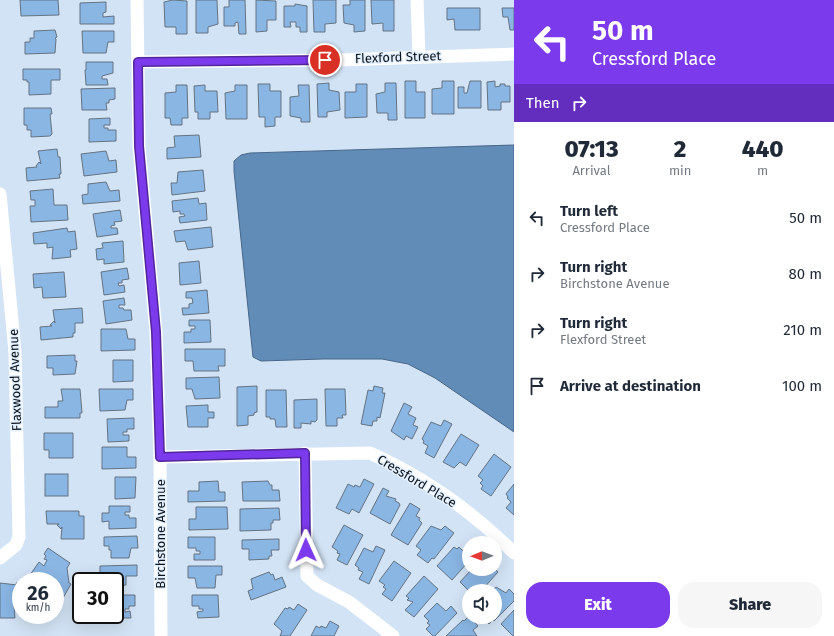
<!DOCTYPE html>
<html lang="en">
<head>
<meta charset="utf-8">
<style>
  :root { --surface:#fff; --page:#f6f6f7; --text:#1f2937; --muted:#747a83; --accent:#7c3aed }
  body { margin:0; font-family:"Fira Sans",sans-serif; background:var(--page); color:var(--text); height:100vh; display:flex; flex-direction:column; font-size:15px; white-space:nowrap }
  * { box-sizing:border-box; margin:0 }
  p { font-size:13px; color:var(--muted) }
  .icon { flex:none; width:22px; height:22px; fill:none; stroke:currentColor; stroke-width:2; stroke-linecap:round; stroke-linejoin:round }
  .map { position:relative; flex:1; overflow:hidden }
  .side { display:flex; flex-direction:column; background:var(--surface); width:320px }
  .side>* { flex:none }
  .hud { background:#7c3aed; color:#fff; overflow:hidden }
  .needle { width:26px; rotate:269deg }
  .buttons { position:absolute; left:462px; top:536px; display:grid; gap:8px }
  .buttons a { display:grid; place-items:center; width:40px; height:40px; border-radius:50%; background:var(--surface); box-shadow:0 4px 16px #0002; font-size:20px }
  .speed { position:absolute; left:12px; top:572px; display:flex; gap:8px; font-size:20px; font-weight:700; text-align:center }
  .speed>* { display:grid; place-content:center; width:52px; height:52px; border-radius:50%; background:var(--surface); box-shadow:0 4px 16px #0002; line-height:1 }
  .speed small { font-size:10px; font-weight:400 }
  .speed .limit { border:2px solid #111; border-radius:6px; background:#fff; color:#111 }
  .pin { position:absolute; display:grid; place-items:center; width:34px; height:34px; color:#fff; margin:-17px; border:2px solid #fff; border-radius:50%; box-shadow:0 1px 4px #0007 }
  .me { position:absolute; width:44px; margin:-22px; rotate:359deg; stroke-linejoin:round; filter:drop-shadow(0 0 3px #0008) }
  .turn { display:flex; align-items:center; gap:14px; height:84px; padding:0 12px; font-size:18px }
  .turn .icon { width:52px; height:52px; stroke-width:2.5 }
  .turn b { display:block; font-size:28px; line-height:34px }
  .then { display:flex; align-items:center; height:38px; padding:0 12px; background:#0003; gap:8px; font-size:15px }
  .eta { display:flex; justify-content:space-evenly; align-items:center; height:68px; text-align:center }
  .eta b { font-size:24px; font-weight:800; line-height:28px }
  .button { display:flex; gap:8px; margin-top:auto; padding:8px 12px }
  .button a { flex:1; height:46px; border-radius:16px; background:var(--accent); color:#fff; font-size:16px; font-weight:800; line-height:46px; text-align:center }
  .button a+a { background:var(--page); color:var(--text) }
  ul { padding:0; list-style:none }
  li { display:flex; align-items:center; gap:12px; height:56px; padding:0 12px }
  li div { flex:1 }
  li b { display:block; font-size:15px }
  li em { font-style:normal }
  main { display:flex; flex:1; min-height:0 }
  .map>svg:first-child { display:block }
  .water { fill:#618cb8; stroke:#486788 }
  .building { fill:#8ab6e4; stroke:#647383 }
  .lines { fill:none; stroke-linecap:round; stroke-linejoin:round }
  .minor { stroke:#fff; stroke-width:13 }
  .route-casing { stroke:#51269a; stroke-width:10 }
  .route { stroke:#7c3aed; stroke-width:7 }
  .labels { text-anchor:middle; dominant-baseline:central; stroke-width:3; stroke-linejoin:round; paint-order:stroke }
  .street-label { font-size:13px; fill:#0d1218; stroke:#e2f0ff }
</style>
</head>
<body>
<main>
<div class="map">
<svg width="514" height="636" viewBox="0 0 514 636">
  <rect width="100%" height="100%" fill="#d2e3f5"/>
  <polygon class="water" points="514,145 514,432 435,378 408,364 382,359 323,359 261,361 253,357 234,171 234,161 241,155 250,153"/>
  <g class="building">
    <polygon points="20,0 58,0 59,15 21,16"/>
    <polygon points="173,0 187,1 187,34 176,34 176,27 165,27 164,2"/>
    <polygon points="196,0 217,0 218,24 208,27 208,33 196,33"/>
    <polygon points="229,0 245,0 246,34 239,34 238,22 235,23 235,26 224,26 224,7 229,7"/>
    <polygon points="256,0 276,1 276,20 267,20 267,31 256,32"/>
    <polygon points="313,0 336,0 336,23 325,24 325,32 314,32"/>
    <polygon points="350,0 365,0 365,31 354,32 354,25 344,23 343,5 350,5"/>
    <polygon points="371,0 394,0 394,31 383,31 383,23 372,24"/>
    <polygon points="106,2 106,12 103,13 103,17 114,16 114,24 80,24 80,3"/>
    <polygon points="295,4 307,6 307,32 300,32 300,27 296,27 296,22 290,22 291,27 284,27 284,6 295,6"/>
    <polygon points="447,8 480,8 480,30 455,30 454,19 447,20"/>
    <polygon points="502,8 514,8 514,30 510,30 508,17 503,17"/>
    <polygon points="55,30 57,37 55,38 56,39 55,53 25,54 25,42 30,42 30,38 34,38 34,31"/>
    <polygon points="82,31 114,31 114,42 108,42 106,53 83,53"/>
    <polygon points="86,62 113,62 113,73 102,76 102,79 107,79 108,85 86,85 85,70 86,70"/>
    <polygon points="23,69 60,69 60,80 51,80 51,94 29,95 29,82 27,82 27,80 23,80"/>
    <polygon points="405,81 416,81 416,92 425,92 425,118 405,118"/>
    <polygon points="442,81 454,81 454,114 432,114 432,89 442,88"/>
    <polygon points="470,81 481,81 481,108 458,108 458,87 464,87 464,93 467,93"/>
    <polygon points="495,81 495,87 500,86 500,84 505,84 505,86 510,86 510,102 501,102 501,110 488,110 487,82"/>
    <polygon points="329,83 329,90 339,92 340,110 327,112 327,117 318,117 317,84"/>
    <polygon points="385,83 396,83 397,120 388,120 388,113 377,113 376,94 385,92"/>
    <polygon points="258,84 270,84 270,91 281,91 281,117 275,117 275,126 265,127 265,117 259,117"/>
    <polygon points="356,84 367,84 367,117 345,118 345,92 356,92"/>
    <polygon points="176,85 187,85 188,118 182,118 182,125 171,125 170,118 165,118 165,93 176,92"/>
    <polygon points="205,85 205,91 217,91 218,112 210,112 210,119 198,119 198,112 195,112 194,86"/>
    <polygon points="235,85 247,85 247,119 226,119 225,93 235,91"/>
    <polygon points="298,85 309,85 310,122 301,122 301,118 290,116 290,97 299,96"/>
    <polygon points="115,88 115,99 109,100 109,103 106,103 107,110 82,110 81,89"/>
    <polygon points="24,108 51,108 52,114 50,114 52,134 50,136 31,137 31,130 27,130 27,125 24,125"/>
    <polygon points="110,118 110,125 104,125 104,128 108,128 108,130 116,130 116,141 89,142 89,119"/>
    <polygon points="199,135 201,157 167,159 167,148 175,147 174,136"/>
    <polygon points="57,149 58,157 60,157 61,174 59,174 60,178 27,181 26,168 37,167 36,166 39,162 41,164 38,151"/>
    <polygon points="106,151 109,161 116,160 117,172 84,176 81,154"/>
    <polygon points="203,170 205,191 172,195 171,183 177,183 178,172"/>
    <polygon points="106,182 110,191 119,190 120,201 83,204 82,195 88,194 88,184"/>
    <polygon points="53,189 54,205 67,205 68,220 31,222 30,206 35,206 35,200 31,200 30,191"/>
    <polygon points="198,198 199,204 206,203 207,220 180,223 179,217 185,216 184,214 180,214 180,211 173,212 172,201"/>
    <polygon points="120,210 122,221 114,222 115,225 111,226 111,228 117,228 118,234 97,237 93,214"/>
    <polygon points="211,227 213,247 188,250 185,241 176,242 174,231"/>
    <polygon points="67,228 68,232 75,231 77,249 70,250 71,257 52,259 53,247 47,248 47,243 34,244 33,233"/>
    <polygon points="123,241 124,262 104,264 104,259 97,260 96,249 103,248 102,243"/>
    <polygon points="199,261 201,283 180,285 179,263"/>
    <polygon points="127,268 129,279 122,280 122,283 118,283 119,286 124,285 125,292 104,295 101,272"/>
    <polygon points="64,272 66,297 43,298 42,287 34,288 33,274"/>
    <polygon points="207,290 209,313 183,315 182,308 189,308 189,304 193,303 192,298 186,298 186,292"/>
    <polygon points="124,298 125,305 119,305 119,308 123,308 124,310 131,310 132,320 106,324 103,301"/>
    <polygon points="82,308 83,323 75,323 75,333 73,333 73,337 41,340 40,327 52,326 50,325 54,321 55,323 53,310"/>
    <polygon points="189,320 210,320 211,342 184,343 184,332 191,332 191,329 195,329 195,326 189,326"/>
    <polygon points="101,329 126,329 128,339 135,339 135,350 101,351"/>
    <polygon points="185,349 225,349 225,366 218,366 219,371 194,371 193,361 185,361"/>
    <polygon points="75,355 75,361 77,361 75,374 53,375 53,368 47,368 47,356"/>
    <polygon points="113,360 133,360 133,381 113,382"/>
    <polygon points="219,377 220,398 195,399 192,389 186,389 186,378"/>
    <polygon points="257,386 257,412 254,413 254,415 248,416 248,425 237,426 237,387"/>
    <polygon points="374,386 383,388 382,393 385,393 380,418 377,417 377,421 373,421 372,426 361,424 368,390 373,391"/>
    <polygon points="61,389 80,389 82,413 80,413 80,418 45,418 45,407 58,407 58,401 63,401"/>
    <polygon points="99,389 133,389 133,400 127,400 125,410 100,411"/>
    <polygon points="325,389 345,389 346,415 342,415 343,418 337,418 337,426 326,426"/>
    <polygon points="266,390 286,390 287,427 276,427 275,419 270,419 270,417 266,417"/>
    <polygon points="317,399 317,420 315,422 311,421 311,424 301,423 301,428 294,428 294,400"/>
    <polygon points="404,403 412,407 408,414 416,418 413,425 418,427 412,439 406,436 404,440 391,431"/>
    <polygon points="208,405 208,412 214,412 214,418 208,418 208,427 188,427 186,406"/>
    <polygon points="134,418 134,429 127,429 127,432 123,432 123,435 129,435 129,441 108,442 107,419"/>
    <polygon points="444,420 452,424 434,458 425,453 428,446 423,443 424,441 422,439 431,422 441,426"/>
    <polygon points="44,433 73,433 73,458 49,458 49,450 44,450"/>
    <polygon points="461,434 479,445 466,466 460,462 454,468 443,462"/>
    <polygon points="102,447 127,447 127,457 136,457 136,468 102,469"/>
    <polygon points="494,454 511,467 491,496 481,489 483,486 480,483 483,480 478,476"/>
    <rect x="45" y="474" width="23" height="22"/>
    <polygon points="115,477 136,477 135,498 115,499"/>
    <polygon points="364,479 374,484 359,513 352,509 349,514 336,508 348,484 354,487 355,485 360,487"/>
    <polygon points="218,481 219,492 225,492 225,501 188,502 188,491 199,491 199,482"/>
    <polygon points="268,481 270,485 272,485 272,490 279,490 280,501 243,501 242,482"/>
    <polygon points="514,484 514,515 506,508 511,502 507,498 508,497 506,494"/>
    <polygon points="383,488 389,491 386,496 396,499 395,501 399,503 400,505 390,524 370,513"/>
    <polygon points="410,503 420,509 416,516 420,518 419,520 422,523 408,545 391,535"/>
    <polygon points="109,506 130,506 130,512 125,512 125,515 129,515 129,518 136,518 136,528 109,529 109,521 102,522 102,513 109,513"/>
    <polygon points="196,507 227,507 228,529 189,530 189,519 196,519"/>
    <polygon points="279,508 280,520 273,520 273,523 271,523 271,530 240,531 240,509"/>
    <polygon points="46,511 79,511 79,516 84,516 84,539 61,539 62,527 61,529 57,525 59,524 47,524"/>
    <polygon points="344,525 363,535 347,565 337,560 340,554 337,553 338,551 332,547"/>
    <polygon points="431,526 441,530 445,526 454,533 434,559 432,558 428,563 417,555 421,550 416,546"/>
    <polygon points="137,536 138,548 131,548 129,558 111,558 111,550 109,550 109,546 104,546 104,537"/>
    <polygon points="188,537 215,537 215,560 194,560 194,554 200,554 200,551 196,551 196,548 188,548"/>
    <polygon points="279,539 279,550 271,550 272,556 269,556 269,559 249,560 249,549 242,549 242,540"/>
    <polygon points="469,545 469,561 452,580 437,566 454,547 457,549 459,547 463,551"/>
    <polygon points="376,546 385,550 369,584 359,579 363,572 358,570 359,568 355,565 364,548 373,552"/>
    <polygon points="48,548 70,563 67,568 69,583 71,584 63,598 55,592 55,581 38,581 30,575 39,562 44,566 47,560 44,559 46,556 44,554"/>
    <polygon points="394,561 411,573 392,601 382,594 386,589 383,587 385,585 379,581"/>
    <polygon points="137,565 137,576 126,576 126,585 115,586 115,581 107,581 105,580 105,575 100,575 100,566"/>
    <polygon points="188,566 222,566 222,575 216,575 215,588 197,588 195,578 188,578"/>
    <polygon points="472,569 495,569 498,572 481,591 469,591 460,582"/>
    <polygon points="269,572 271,575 273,574 275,580 282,577 286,587 251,600 248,591 253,589 251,579"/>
    <polygon points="424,576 438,589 414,617 405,610 413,602 407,600 409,598 406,596"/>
    <polygon points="0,583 17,585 16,583 21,583 21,606 14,606 15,618 0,618"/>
    <polygon points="496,587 506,593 509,589 514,594 514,601 494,621 493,620 489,624 482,617 495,617 495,591 492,591"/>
    <polygon points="115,595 135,595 135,606 129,606 129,609 125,609 125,612 130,611 131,618 109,618 109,615 115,615"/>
    <polygon points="192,595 218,595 219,617 198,618 197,612 203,611 203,609 199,609 199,606 192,606"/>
    <polygon points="437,603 446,611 451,606 457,613 435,636 433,636 426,629 430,625 427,623 429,621 424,616"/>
    <polygon points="298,604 307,610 290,636 280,636 282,631 274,624 285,608 288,609 289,607 294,610"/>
    <polygon points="514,610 514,636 513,636 501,624"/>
    <polygon points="469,616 478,626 473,630 477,636 446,636 463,620 464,621"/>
    <polygon points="330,621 339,626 334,636 311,636 316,626 320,628 321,626 326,628"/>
  </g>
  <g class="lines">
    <g class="minor">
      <polyline points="137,0 139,146 156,332 160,457 161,636"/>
      <polyline points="417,0 419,56"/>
      <polyline points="138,62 340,60 514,54"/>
      <polyline points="0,194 15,352 19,537 16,545 0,558"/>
      <polyline points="305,453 307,576 317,585 349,602 393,636"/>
      <path d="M160,457L370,453C423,477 473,512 514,553"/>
    </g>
  </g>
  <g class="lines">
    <defs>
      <polyline id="route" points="306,550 305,453 160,457 156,332 139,146 138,62 325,60"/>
    </defs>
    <use href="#route" class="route-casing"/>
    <use href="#route" class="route"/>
  </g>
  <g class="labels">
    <g class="street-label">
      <text transform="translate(398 57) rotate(-2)">Flexford Street</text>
      <text transform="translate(15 380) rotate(-92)">Flaxwood Avenue</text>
      <text transform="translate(417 481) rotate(31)">Cressford Place</text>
      <text transform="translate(160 534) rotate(-90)">Birchstone Avenue</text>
    </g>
  </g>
</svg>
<div class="buttons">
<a><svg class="needle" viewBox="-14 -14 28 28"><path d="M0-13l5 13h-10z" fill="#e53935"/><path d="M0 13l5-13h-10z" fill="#747a83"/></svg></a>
<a><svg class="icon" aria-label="sound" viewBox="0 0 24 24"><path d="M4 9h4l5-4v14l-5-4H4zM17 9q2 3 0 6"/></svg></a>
</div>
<div class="speed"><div>26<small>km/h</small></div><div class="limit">30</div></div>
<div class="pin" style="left:325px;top:60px;background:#d93025"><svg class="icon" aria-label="arrive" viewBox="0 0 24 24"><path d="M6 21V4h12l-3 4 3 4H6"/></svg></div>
<svg class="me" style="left:306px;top:550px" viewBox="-20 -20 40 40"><path d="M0-17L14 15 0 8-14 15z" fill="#7c3aed" stroke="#fff" stroke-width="4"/></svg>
</div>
<section class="side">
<div class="hud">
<div class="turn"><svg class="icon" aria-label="left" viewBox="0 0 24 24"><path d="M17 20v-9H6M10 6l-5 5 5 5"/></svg><div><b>50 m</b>Cressford Place</div></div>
<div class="then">Then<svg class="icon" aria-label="right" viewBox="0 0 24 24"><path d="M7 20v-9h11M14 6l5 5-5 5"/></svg></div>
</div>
<div class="eta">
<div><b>07:13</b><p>Arrival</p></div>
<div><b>2</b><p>min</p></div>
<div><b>440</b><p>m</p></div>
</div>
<ul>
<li><svg class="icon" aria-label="left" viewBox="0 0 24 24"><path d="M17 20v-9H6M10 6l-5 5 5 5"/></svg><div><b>Turn left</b><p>Cressford Place</p></div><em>50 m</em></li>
<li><svg class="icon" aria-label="right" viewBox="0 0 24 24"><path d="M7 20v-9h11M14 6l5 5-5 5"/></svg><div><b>Turn right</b><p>Birchstone Avenue</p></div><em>80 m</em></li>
<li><svg class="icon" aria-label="right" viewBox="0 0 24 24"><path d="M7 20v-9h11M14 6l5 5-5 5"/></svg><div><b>Turn right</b><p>Flexford Street</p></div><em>210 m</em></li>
<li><svg class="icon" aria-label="arrive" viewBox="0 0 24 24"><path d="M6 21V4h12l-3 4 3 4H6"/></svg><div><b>Arrive at destination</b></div><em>100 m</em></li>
</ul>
<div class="button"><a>Exit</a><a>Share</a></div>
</section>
</main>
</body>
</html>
